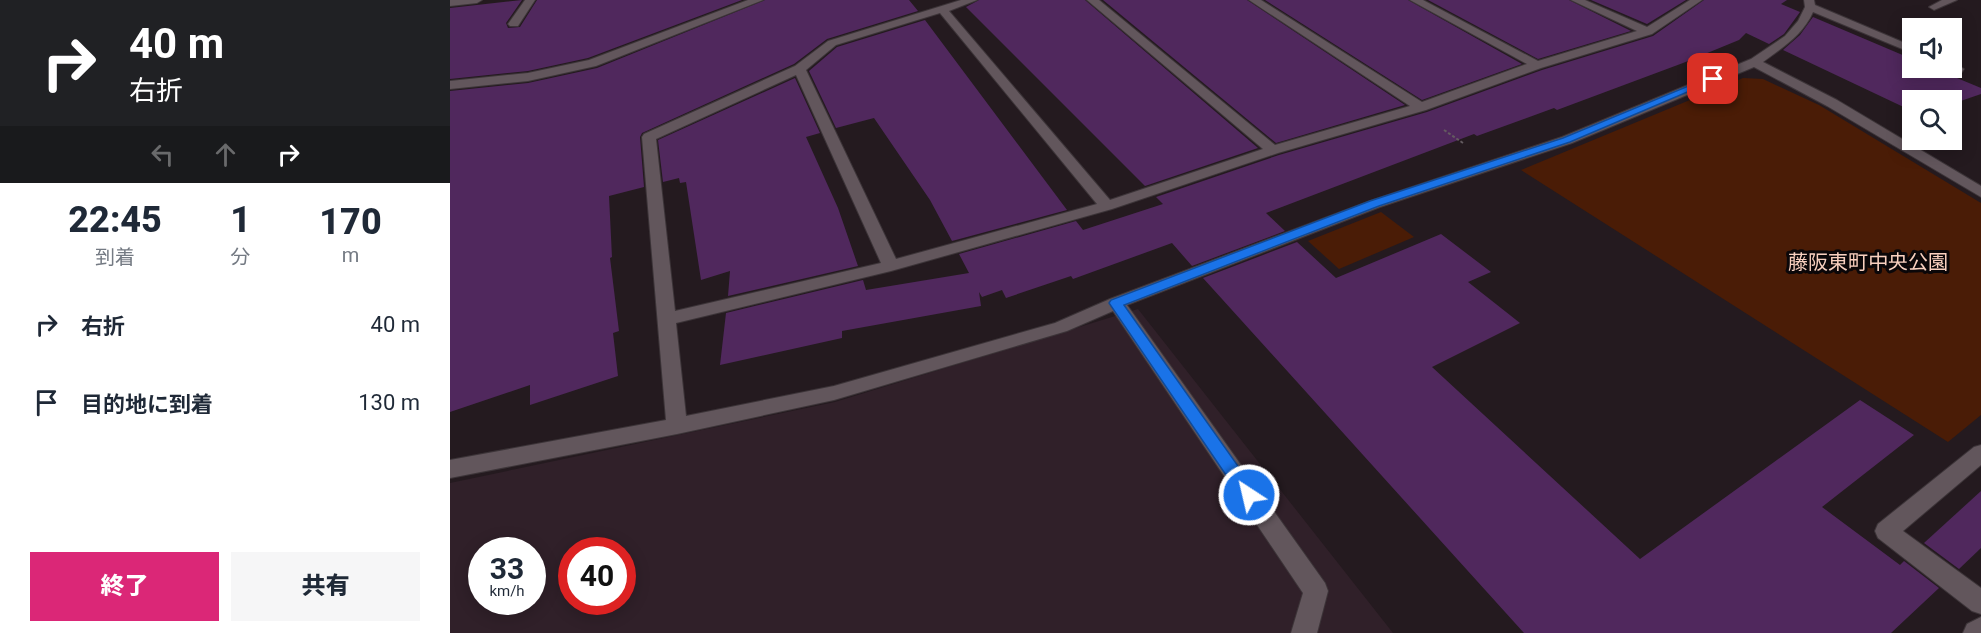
<!DOCTYPE html>
<html lang="ja">
<head>
<meta charset="utf-8">
<style>
  :root { --surface:#fff; --page:#f6f6f7; --text:#1f2937; --muted:#747a83; --accent:#db2777 }
  body { margin:0; font-family:Roboto,"Noto Sans JP",sans-serif; background:var(--page); color:var(--text); height:100vh; display:flex; flex-direction:column; font-size:22px; white-space:nowrap }
  * { box-sizing:border-box; margin:0 }
  p { font-size:20px; color:var(--muted) }
  .icon { flex:none; width:33px; height:33px; fill:none; stroke:currentColor; stroke-width:2; stroke-linecap:round; stroke-linejoin:round }
  .map { position:relative; flex:1; overflow:hidden }
  .details { display:flex; flex-direction:column; background:var(--surface); width:450px }
  .details>* { flex:none }
  .banner { background:#202124; color:#fff; overflow:hidden }
  .controls { position:absolute; left:1452px; top:18px; display:grid; gap:12px }
  .controls a { display:grid; place-items:center; width:60px; height:60px; border-radius:0px; background:var(--surface); box-shadow:0 3px 15px #0003; font-size:30px }
  .speed { position:absolute; left:18px; top:537px; display:flex; gap:12px; font-size:30px; font-weight:700; text-align:center }
  .speed>* { display:grid; place-content:center; width:78px; height:78px; border-radius:50%; background:var(--surface); box-shadow:0 3px 15px #0003; line-height:1 }
  .speed small { font-size:15px; font-weight:400 }
  .speed .limit { border:9px solid #d22; background:#fff; color:#111 }
  .pin { position:absolute; display:grid; place-items:center; width:51px; height:51px; color:#fff; margin:-26px; border-radius:12px; box-shadow:0 3px 9px #0006 }
  .me { position:absolute; width:66px; margin:-33px; rotate:325deg; stroke-linejoin:round; filter:drop-shadow(0 0 4px #0008) }
  .turn { display:flex; align-items:center; gap:21px; height:126px; padding:0 30px; font-size:27px }
  .turn .icon { width:78px; height:78px; stroke-width:2.5 }
  .turn b { display:block; font-size:42px; line-height:51px }
  .lanes { display:flex; align-items:center; height:57px; padding:0 30px; background:#0003; justify-content:center; gap:30px; direction:ltr }
  .lanes .off { opacity:.35 }
  .eta { display:flex; justify-content:space-evenly; align-items:center; height:102px; text-align:center }
  .eta b { font-size:36px; font-weight:800; line-height:42px }
  .cta { display:flex; gap:12px; margin-top:auto; padding:12px 30px }
  .cta a { flex:1; height:69px; border-radius:0px; background:var(--accent); color:#fff; font-size:24px; font-weight:800; line-height:69px; text-align:center }
  .cta a+a { background:var(--page); color:var(--text) }
  ul { padding:0; list-style:none }
  li { display:flex; align-items:center; gap:18px; height:78px; padding:0 30px }
  li div { flex:1 }
  li b { display:block; font-size:22px }
  li em { font-style:normal }
  main { display:flex; flex:1; min-height:0 }
  .map>svg:first-child { display:block }
  .built { fill:#302029; fill-rule:evenodd }
  .green { fill:#4a1c06 }
  .building { fill:#50285d }
  .lines { fill:none; stroke-linecap:round; stroke-linejoin:round }
  .minor-casing { stroke:#3c3438; stroke-width:2 }
  .path { stroke:#645b60; stroke-width:2; stroke-dasharray:3 2; stroke-linecap:butt }
  .minor { fill:#62565c; fill-rule:evenodd }
  .route { fill:#1a73e8; stroke:#114b97; stroke-width:1.5 }
  .labels { text-anchor:middle; dominant-baseline:central; stroke-width:6; stroke-linejoin:round; paint-order:stroke }
  .park-label { font-size:20px; fill:#f9d0bf; stroke:#0b0709 }
</style>
</head>
<body>
<main>
<section class="details">
<div class="banner">
<div class="turn"><svg class="icon" aria-label="right" viewBox="0 0 24 24"><path d="M7 20v-9h11M14 6l5 5-5 5"/></svg><div><b>40 m</b>右折</div></div>
<div class="lanes"><svg class="icon off" aria-label="left" viewBox="0 0 24 24"><path d="M17 20v-9H6M10 6l-5 5 5 5"/></svg><svg class="icon off" aria-label="ahead" viewBox="0 0 24 24"><path d="M12 20V5M6 11l6-6 6 6"/></svg><svg class="icon" aria-label="right" viewBox="0 0 24 24"><path d="M7 20v-9h11M14 6l5 5-5 5"/></svg></div>
</div>
<div class="eta">
<div><b>22:45</b><p>到着</p></div>
<div><b>1</b><p>分</p></div>
<div><b>170</b><p>m</p></div>
</div>
<ul>
<li><svg class="icon" aria-label="right" viewBox="0 0 24 24"><path d="M7 20v-9h11M14 6l5 5-5 5"/></svg><div><b>右折</b></div><em>40 m</em></li>
<li><svg class="icon" aria-label="arrive" viewBox="0 0 24 24"><path d="M6 21V4h12l-3 4 3 4H6"/></svg><div><b>目的地に到着</b></div><em>130 m</em></li>
</ul>
<div class="cta"><a>終了</a><a>共有</a></div>
</section>
<div class="map">
<svg width="1531" height="633" viewBox="0 0 1531 633">
  <rect width="100%" height="100%" fill="#241a1f"/>
  <path class="built" d="M688,309L943,633H0V483L385,402ZM32,550H82V602H32ZM122,550H172V602H122Z"/>
  <g class="green">
    <polygon points="1293,78 1313,79 1369,105 1531,203 1531,415 1498,442 1071,170"/>
    <polygon points="931,212 964,237 889,269 858,241"/>
  </g>
  <g class="building">
    <polygon points="72,0 56,23 58,28 70,27 87,0 292,0 138,58 78,71 0,79 0,8"/>
    <polygon points="315,0 459,0 468,11 377,39 344,64 192,133 190,137 194,187 159,196 162,257 160,258 169,331 163,333 168,376 80,405 80,385 0,412 0,91 78,83 147,68"/>
    <polygon points="529,0 635,0 808,148 695,186 516,7"/>
    <polygon points="653,0 797,0 955,105 826,143"/>
    <polygon points="815,0 958,0 1072,64 972,100"/>
    <polygon points="978,0 1119,0 1181,31 1088,59"/>
    <polygon points="1141,0 1236,0 1197,24"/>
    <polygon points="1254,0 1337,0 1331,4 1350,12 1334,34 1319,44 1296,33 1289,40 1233,63 1107,110 1104,108 1027,136 1024,134 816,213 835,231 742,266 722,243 623,279 621,276 556,298 552,290 532,297 529,292 531,306 392,331 392,338 270,365 276,313 413,280 416,290 519,273 509,254 626,221 633,230 713,204 706,197 829,155 977,112 1092,70 1203,36"/>
    <polygon points="1363,17 1462,59 1462,68 1483,68 1531,88 1531,94 1502,104 1502,100 1462,100 1462,111 1333,50 1350,35"/>
    <polygon points="475,20 617,210 502,241 480,200 424,118 386,128 359,71 387,47"/>
    <polygon points="345,78 370,133 356,137 388,208 408,266 278,296 280,271 251,280 236,182 230,183 229,178 213,182 208,140"/>
    <polygon points="991,234 1041,272 1018,282 1070,323 982,367 1190,559 1410,400 1464,435 1372,507 1450,565 1454,561 1489,588 1441,633 1074,633 753,278 847,242 886,278"/>
    <polygon points="1531,491 1531,548 1509,569 1474,543"/>
  </g>
  <g class="lines">
    <defs>
      <g id="minor">
        <polygon points="0,0 32,0 27,3 0,6"/>
        <polygon points="75,0 85,0 68,26 60,26 58,24"/>
        <polygon points="298,0 313,0 146,66 78,81 0,89 0,81 78,73 139,60"/>
        <path d="M511,0H527L499,11L660,200L813,149L637,0H649L825,145L960,106L799,0H811L972,102L1077,64L960,0H973L1088,61L1187,31L1121,0H1135L1197,27L1240,0H1252L1202,34L1091,68L976,110L828,153L662,209L441,271L226,323L236,416L384,386L605,323L660,299L920,201L1112,137L1301,59L1335,36L1348,21L1355,7L1354,0H1364L1365,5L1462,46V53L1363,12C1353,35 1333,47 1313,62L1387,100L1531,186V197L1377,106L1304,67L1122,143L930,207L677,305L875,583L878,591L867,633H841L853,593L663,311L617,331L384,400L227,434L0,478V460L216,420L192,137L194,134L345,66L378,41ZM490,13L647,204L446,259L356,70L386,45ZM346,75L431,263L225,311L206,139Z"/>
        <polygon points="1492,0 1507,0 1484,10 1479,7"/>
        <polygon points="1502,62 1514,69 1512,72 1508,73 1498,69 1502,68"/>
        <polygon points="1531,445 1531,465 1453,531 1531,588 1531,614 1522,611 1428,538 1425,531 1428,524 1524,447"/>
        <polygon points="1531,617 1531,633 1513,633 1517,624"/>
      </g>
    </defs>
    <use href="#minor" class="minor-casing"/>
    <polyline class="path" points="994,130 1013,143"/>
    <use href="#minor" class="minor"/>
  </g>
  <polygon class="route" points="1260,77 1268,79 1120,142 929,206 674,305 805,490 807,495 805,500 799,502 793,500 659,303 661,300 920,201 1113,138"/>
  <g class="labels">
    <g class="park-label">
      <text x="1418" y="262">藤阪東町中央公園</text>
    </g>
  </g>
</svg>
<div class="controls">
<a><svg class="icon" aria-label="sound" viewBox="0 0 24 24"><path d="M4 9h4l5-4v14l-5-4H4zM17 9q2 3 0 6"/></svg></a>
<a><svg class="icon" aria-label="search" viewBox="0 0 24 24"><circle cx="10" cy="10" r="6"/><path d="M15 15l6 6"/></svg></a>
</div>
<div class="speed"><div>33<small>km/h</small></div><div class="limit">40</div></div>
<div class="pin" style="left:1263px;top:79px;background:#d93025"><svg class="icon" aria-label="arrive" viewBox="0 0 24 24"><path d="M6 21V4h12l-3 4 3 4H6"/></svg></div>
<svg class="me" style="left:799px;top:495px" viewBox="-20 -20 40 40"><circle r="17" fill="#1a73e8" stroke="#fff" stroke-width="3"/><path d="M0-11L8 9 0 5-8 9z" fill="#fff"/></svg>
</div>
</main>
</body>
</html>
